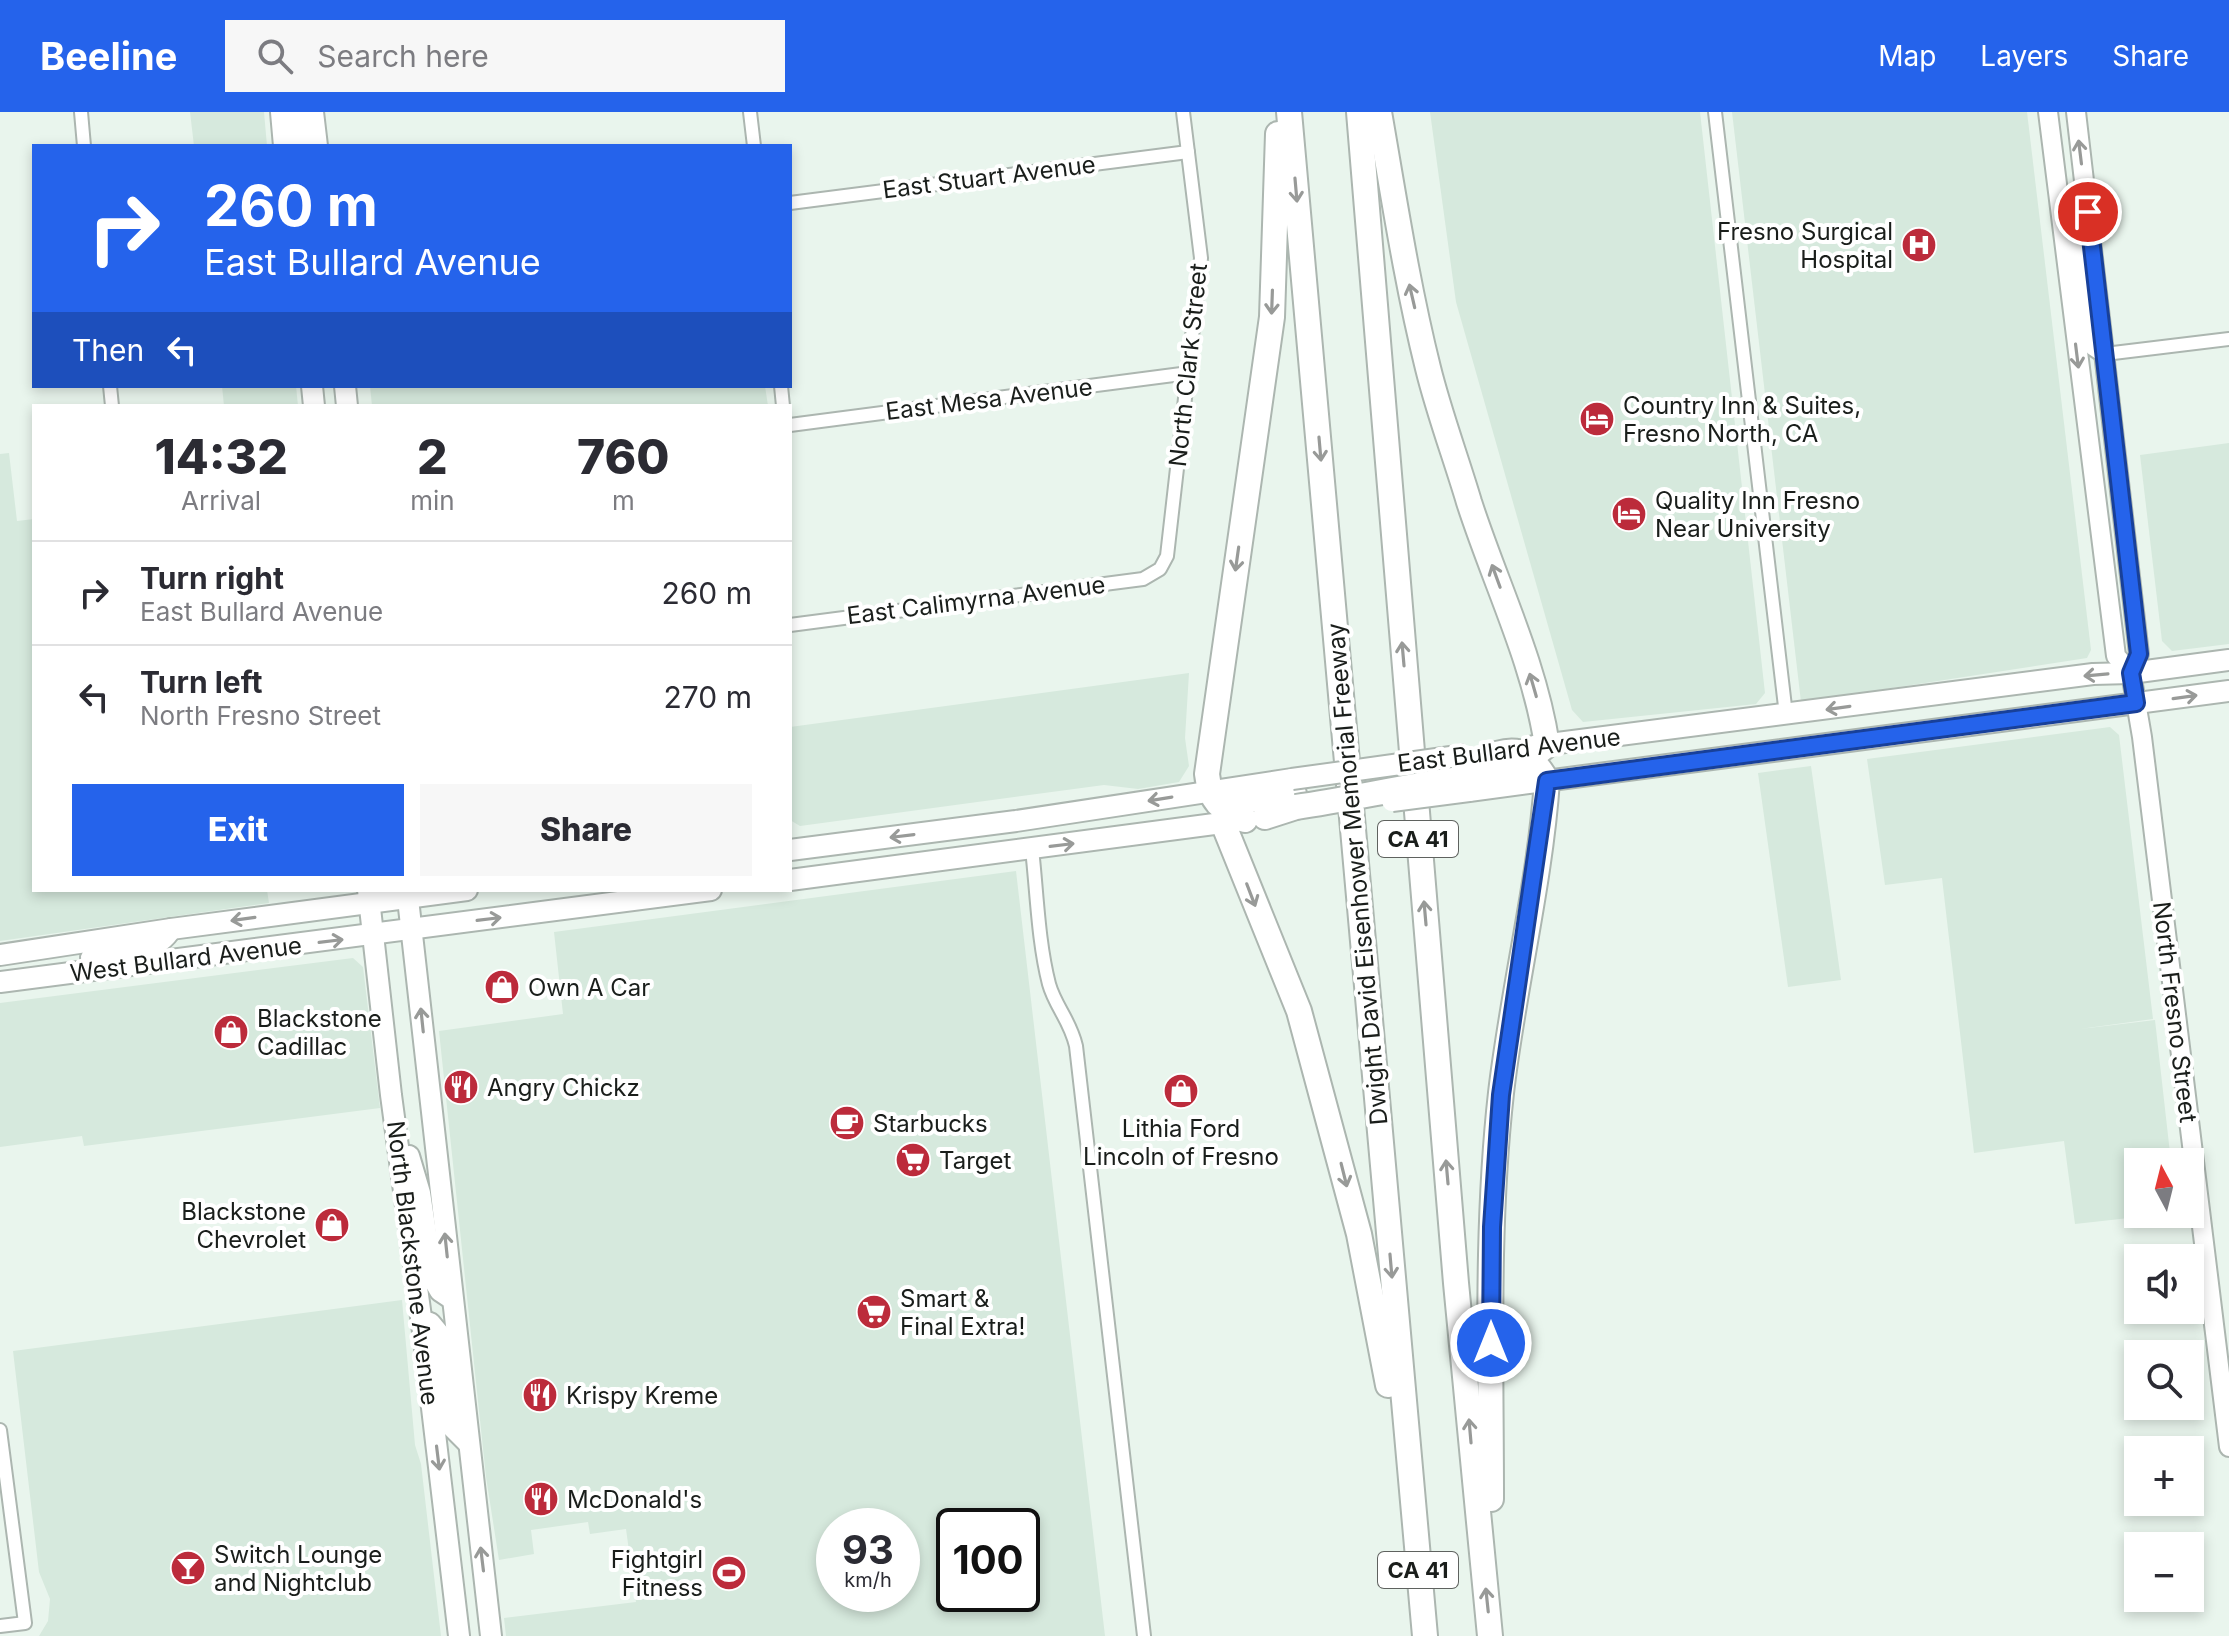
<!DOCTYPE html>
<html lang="en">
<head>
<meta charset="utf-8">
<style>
  :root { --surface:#fff; --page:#f7f7f7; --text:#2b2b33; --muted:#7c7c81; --line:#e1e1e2; --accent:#2563eb }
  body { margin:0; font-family:Inter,sans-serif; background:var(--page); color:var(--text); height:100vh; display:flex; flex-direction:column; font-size:30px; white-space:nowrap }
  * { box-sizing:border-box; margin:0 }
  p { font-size:26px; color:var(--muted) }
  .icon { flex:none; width:44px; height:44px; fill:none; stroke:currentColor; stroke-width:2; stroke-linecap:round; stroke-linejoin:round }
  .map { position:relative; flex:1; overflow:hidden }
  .details { position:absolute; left:32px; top:292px; width:760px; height:488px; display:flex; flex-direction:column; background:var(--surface); border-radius:0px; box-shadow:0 4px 12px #0003 }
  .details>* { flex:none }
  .top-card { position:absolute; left:32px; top:32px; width:760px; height:244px; border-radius:0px; box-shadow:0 4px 12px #0003; background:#2563eb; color:#fff; overflow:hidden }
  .needle { width:52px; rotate:353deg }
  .controls { position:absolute; left:2124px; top:1036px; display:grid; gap:16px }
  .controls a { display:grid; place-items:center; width:80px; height:80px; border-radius:0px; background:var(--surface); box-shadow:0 4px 12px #0003; font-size:40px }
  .speed { position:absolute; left:816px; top:1396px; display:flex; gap:16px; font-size:40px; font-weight:700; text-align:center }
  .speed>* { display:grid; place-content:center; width:104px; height:104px; border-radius:50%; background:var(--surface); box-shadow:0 4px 12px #0003; line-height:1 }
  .speed small { font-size:20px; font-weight:400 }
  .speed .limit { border:4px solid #111; border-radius:12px; background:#fff; color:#111 }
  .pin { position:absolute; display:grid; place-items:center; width:68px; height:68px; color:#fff; margin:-34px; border:4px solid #fff; border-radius:50%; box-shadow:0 2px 8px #0007 }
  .me { position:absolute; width:88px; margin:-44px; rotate:0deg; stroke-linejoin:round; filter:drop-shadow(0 0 6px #0008) }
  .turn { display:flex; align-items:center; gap:28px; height:168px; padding:0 40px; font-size:36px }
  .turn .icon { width:104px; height:104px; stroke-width:2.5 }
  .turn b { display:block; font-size:56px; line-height:68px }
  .then { display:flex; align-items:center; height:76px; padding:0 40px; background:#0003; gap:16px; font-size:30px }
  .eta { display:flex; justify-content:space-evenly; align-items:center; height:136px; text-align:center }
  .eta b { font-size:48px; font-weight:800; line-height:56px }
  .primary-button { display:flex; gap:16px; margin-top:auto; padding:16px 40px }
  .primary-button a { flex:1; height:92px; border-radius:0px; background:var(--accent); color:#fff; font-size:32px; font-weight:800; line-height:92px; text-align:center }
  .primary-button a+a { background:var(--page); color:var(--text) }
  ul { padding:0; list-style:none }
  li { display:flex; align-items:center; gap:24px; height:104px; padding:0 40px; border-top:2px solid var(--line) }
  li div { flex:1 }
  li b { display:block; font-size:30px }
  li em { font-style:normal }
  header { display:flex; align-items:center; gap:48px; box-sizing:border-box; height:112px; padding:0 40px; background:var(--accent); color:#fff }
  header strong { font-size:38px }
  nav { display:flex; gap:44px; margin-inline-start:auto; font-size:28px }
  .search { width:560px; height:72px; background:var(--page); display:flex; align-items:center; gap:20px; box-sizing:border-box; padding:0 28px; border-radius:0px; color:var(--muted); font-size:30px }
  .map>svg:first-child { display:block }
  .built { fill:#d6e9dd; fill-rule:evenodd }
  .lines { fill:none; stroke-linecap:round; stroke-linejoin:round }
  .street-casing { stroke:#acb6b0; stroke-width:16 }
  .secondary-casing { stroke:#acb6b0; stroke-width:22 }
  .primary-casing { stroke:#acb6b0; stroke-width:24 }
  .highway-casing { stroke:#acb6b0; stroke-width:28 }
  .street { stroke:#fff; stroke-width:12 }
  .secondary { stroke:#fff; stroke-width:18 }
  .primary { stroke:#fff; stroke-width:20 }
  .highway { stroke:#fff; stroke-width:24 }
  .primary-bridge-casing { stroke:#acb6b0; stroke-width:24; stroke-linecap:butt }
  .highway-bridge-casing { stroke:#acb6b0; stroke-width:28; stroke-linecap:butt }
  .primary-bridge { stroke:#fff; stroke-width:20 }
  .highway-bridge { stroke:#fff; stroke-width:24 }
  .oneway { stroke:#989a98 }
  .route-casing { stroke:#184099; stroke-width:20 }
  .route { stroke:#2563eb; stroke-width:14 }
  .labels { text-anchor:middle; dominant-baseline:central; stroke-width:8; stroke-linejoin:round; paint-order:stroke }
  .shield { fill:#fff; stroke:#5f625f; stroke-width:2 }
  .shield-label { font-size:22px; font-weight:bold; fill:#1a1e1b }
  .street-label { font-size:24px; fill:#1a1e1b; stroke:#fff }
  .poi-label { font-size:24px; fill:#1a1e1b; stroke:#fff; text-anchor:start }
</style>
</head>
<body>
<header>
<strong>Beeline</strong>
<div class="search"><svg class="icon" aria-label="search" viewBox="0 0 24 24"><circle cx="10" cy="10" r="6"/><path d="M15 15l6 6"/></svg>Search here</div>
<nav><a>Map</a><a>Layers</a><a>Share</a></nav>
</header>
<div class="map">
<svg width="2229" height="1524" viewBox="0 0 2229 1524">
  <rect width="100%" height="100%" fill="#e9f5ed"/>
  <g class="built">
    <polygon points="190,0 264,0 267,34 194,34"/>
    <polygon points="1430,0 1700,0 1765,581 1756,592 1583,610 1572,598 1456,190"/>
    <polygon points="1732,0 2027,0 2091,538 2087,546 1801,590"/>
    <polygon points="222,274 296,274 298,294 224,294"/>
    <polygon points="370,274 765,274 768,294 372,294"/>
    <polygon points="2229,331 2229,532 2172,539 2162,529 2140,343"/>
    <polygon points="9,341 17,409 34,407 34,778 267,778 269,791 0,829 0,342"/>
    <polygon points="1189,561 1185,626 1189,654 1179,670 1138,677 1104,673 800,714 790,708 790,615"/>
    <polygon points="2110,615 2119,623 2153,907 2080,917 2155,908 2171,1050 2138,1050 2138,1102 2165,1102 2075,1112 2064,1029 1974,1041 1942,766 1885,773 1867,647"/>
    <polygon points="1811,654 1841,868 1788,875 1758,661"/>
    <path d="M1016,759L1105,1524H506L504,1506L636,1490L626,1417L590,1422L588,1410L531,1418L534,1442L499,1448L486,1365L439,919L563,902L554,820ZM902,1414V1482H834V1414ZM954,1414H1022V1482H954Z"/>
    <polygon points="353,846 363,855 380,996 84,1034 82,1024 0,1035 0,891"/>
    <polygon points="402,1188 415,1333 421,1352 441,1524 39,1524 48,1509 50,1487 39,1460 13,1239"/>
  </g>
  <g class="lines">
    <defs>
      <g id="street">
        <polyline points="81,0 84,34"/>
        <polyline points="750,0 754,34"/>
        <polyline points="1715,0 1786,603"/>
        <polyline points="790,91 1188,40"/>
        <polyline points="2105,242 2229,227"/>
        <polyline points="110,274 112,294"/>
        <polyline points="781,274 783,294"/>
        <polyline points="790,313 1189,261"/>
        <polyline points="790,513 1143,467 1160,457 1167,444 1201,146 1183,0"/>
        <path d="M1032,737C1037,781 1038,829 1049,872C1055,894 1070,908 1076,934L1144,1524"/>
        <polyline points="0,1318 25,1511 0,1514"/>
      </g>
      <g id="secondary">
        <polyline points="2048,0 2116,544 2131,561 2142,625 2229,1335"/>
        <polyline points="2076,0 2139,542 2131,561"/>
        <polyline points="2074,117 2090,224 2093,234 2105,242"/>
      </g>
      <g id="primary">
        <polyline points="281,0 284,34"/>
        <polyline points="298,0 302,34"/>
        <polyline points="313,0 317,34"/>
        <polyline points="312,274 314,294"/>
        <polyline points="345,274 347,294"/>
        <polyline points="1534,634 2093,562 2131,561 2229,548"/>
        <polyline points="1469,679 2229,579"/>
        <polyline points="790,738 1016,709 1292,667"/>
        <polyline points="790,768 1237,709"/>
        <polyline points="368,778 391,983 423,1220 459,1524"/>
        <polyline points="407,778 491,1524"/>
        <polyline points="0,843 171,817 467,778"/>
        <path d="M91,846C118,842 157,842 171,817"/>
        <polyline points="0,870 711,778"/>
        <polyline points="409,1044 420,1081 433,1167 440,1179 452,1187"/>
        <polyline points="421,1209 430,1211 440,1223 452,1315 469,1332"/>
      </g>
      <g id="highway">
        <polyline points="1289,0 1425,1524"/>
        <polyline points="1359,0 1456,1171 1490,1524"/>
        <path d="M1379,0C1394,86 1407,172 1428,256C1439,301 1456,346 1469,390C1495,471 1534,548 1547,633L1521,654L1468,666"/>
        <path d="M1466,654C1504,639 1523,625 1547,669C1540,772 1513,877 1501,981C1486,1115 1491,1252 1491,1387"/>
        <path d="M1294,682C1268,686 1233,683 1223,711L1299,899L1359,1122L1388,1273"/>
        <polyline points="1265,705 1296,695"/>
        <path d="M1245,708C1220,697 1210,690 1207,662L1272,205L1278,22"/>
      </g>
    </defs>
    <use href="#street" class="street-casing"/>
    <use href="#secondary" class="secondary-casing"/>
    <use href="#primary" class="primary-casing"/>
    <use href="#highway" class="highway-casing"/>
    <use href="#street" class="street"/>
    <use href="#secondary" class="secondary"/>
    <use href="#primary" class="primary"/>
    <use href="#highway" class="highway"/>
    <defs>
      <g id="primary-bridge">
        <polyline points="1292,667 1465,643"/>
        <polyline points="1392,689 1469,679"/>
      </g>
      <path id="highway-bridge" d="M1296,695C1353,687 1410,673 1468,666"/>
    </defs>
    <use href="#primary-bridge" class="primary-bridge-casing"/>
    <use href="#highway-bridge" class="highway-bridge-casing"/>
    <use href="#primary-bridge" class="primary-bridge"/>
    <use href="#highway-bridge" class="highway-bridge"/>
  </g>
  <defs><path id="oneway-shaft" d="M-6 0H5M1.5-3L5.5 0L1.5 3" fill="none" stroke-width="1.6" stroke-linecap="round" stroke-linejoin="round" transform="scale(2)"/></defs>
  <g class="oneway">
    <use href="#oneway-shaft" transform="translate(2080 40) rotate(-97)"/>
    <use href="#oneway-shaft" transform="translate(1296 78) rotate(85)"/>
    <use href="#oneway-shaft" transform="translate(1412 184) rotate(-103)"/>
    <use href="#oneway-shaft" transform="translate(1272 190) rotate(92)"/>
    <use href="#oneway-shaft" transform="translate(2077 244) rotate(83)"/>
    <use href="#oneway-shaft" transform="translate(1320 337) rotate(85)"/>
    <use href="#oneway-shaft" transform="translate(1237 447) rotate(98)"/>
    <use href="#oneway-shaft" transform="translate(1496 464) rotate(-110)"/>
    <use href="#oneway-shaft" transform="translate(1403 542) rotate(-95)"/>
    <use href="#oneway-shaft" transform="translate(2096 563) rotate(175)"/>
    <use href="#oneway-shaft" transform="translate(1533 573) rotate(-106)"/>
    <use href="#oneway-shaft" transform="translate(2185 585) rotate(-8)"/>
    <use href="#oneway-shaft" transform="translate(1838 596) rotate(172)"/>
    <use href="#oneway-shaft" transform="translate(1160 687) rotate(171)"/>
    <use href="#oneway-shaft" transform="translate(902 724) rotate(173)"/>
    <use href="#oneway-shaft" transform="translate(1062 733) rotate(-7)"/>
    <use href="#oneway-shaft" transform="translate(1251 783) rotate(69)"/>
    <use href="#oneway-shaft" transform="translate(1425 801) rotate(-95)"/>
    <use href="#oneway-shaft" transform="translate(243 807) rotate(172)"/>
    <use href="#oneway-shaft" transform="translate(489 807) rotate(-7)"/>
    <use href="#oneway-shaft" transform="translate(331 829) rotate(-7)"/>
    <use href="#oneway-shaft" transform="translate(422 908) rotate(-96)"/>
    <use href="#oneway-shaft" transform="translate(1447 1060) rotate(-95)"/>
    <use href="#oneway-shaft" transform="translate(1344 1063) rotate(76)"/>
    <use href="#oneway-shaft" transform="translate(446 1133) rotate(-96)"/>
    <use href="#oneway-shaft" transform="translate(1391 1154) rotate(85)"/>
    <use href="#oneway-shaft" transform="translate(1470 1319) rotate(-95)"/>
    <use href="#oneway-shaft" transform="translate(438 1346) rotate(83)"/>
    <use href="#oneway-shaft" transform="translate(482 1447) rotate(-97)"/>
    <use href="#oneway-shaft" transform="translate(1487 1488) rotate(-96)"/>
  </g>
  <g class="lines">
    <defs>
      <polyline id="route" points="1491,1231 1492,1115 1501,983 1547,669 2136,591 2131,561 2139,542 2088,100"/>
    </defs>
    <use href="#route" class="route-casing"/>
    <use href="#route" class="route"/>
  </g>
  <defs>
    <symbol id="hospital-disc" viewBox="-11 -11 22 22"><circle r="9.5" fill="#bc2b3b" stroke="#fff"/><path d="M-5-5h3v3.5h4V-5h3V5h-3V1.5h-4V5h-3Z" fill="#fff"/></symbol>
    <symbol id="hotel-disc" viewBox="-11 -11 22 22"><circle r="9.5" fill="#bc2b3b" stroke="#fff"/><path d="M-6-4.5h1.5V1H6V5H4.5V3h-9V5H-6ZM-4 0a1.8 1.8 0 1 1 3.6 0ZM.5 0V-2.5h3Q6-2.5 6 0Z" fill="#fff"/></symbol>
    <symbol id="shop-disc" viewBox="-11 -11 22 22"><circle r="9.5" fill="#bc2b3b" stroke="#fff"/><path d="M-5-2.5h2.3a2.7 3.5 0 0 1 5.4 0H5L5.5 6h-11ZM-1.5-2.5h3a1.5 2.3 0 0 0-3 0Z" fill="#fff"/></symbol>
    <symbol id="restaurant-disc" viewBox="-11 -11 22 22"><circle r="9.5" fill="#bc2b3b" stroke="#fff"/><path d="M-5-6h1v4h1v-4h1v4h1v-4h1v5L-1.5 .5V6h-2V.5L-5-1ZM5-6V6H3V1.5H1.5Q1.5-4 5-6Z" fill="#fff"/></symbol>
    <symbol id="cafe-disc" viewBox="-11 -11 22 22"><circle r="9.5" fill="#bc2b3b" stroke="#fff"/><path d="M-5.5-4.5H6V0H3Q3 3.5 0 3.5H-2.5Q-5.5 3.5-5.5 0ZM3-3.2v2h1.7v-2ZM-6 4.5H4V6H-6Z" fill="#fff"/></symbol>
    <symbol id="supermarket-disc" viewBox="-11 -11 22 22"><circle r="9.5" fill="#bc2b3b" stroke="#fff"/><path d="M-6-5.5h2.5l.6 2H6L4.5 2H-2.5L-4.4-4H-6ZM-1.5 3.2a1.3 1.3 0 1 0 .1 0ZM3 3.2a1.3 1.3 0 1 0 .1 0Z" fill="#fff"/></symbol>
    <symbol id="bar-disc" viewBox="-11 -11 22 22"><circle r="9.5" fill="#bc2b3b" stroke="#fff"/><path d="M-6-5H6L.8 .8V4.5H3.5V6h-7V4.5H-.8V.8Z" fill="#fff"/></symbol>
    <symbol id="stadium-disc" viewBox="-11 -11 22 22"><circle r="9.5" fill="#bc2b3b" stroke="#fff"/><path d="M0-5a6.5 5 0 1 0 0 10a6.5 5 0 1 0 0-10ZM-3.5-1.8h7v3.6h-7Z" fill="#fff"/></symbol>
  </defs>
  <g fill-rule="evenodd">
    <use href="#hospital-disc" x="1899" y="113" width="40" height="40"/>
    <use href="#hotel-disc" x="1577" y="287" width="40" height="40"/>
    <use href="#hotel-disc" x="1609" y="382" width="40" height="40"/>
    <use href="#shop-disc" x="482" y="855" width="40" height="40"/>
    <use href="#shop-disc" x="211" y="900" width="40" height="40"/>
    <use href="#restaurant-disc" x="441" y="955" width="40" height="40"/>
    <use href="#shop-disc" x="1161" y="959" width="40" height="40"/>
    <use href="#cafe-disc" x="827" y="991" width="40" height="40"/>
    <use href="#supermarket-disc" x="893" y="1028" width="40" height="40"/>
    <use href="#shop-disc" x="312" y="1093" width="40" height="40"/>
    <use href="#supermarket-disc" x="854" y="1180" width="40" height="40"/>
    <use href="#restaurant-disc" x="520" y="1263" width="40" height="40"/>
    <use href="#restaurant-disc" x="521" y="1367" width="40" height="40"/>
    <use href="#bar-disc" x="168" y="1436" width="40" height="40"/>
    <use href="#stadium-disc" x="709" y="1441" width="40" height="40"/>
  </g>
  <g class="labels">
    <g class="shield">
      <rect x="1378" y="709" width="80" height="36" rx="6"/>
      <rect x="1378" y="1440" width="80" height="36" rx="6"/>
    </g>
    <g class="shield-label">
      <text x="1418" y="727">CA 41</text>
      <text x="1418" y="1458">CA 41</text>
    </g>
    <g class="street-label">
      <text transform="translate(989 65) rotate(-7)">East Stuart Avenue</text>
      <text transform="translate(1188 253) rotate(-84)">North Clark Street</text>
      <text transform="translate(989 287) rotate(-7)">East Mesa Avenue</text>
      <text transform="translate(976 488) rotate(-7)">East Calimyrna Avenue</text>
      <text transform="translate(1509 638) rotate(-7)">East Bullard Avenue</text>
      <text transform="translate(1357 762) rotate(-95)">Dwight David Eisenhower Memorial Freeway</text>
      <text transform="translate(186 847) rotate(-7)">West Bullard Avenue</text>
      <text transform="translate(2175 900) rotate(83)">North Fresno Street</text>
      <text transform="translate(413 1151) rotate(83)">North Blackstone Avenue</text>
    </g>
    <g class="poi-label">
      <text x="1893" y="119" text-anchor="end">Fresno Surgical<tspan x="1893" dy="28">Hospital</tspan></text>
      <text x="1623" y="293">Country Inn &amp; Suites,<tspan x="1623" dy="28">Fresno North, CA</tspan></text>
      <text x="1655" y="388">Quality Inn Fresno<tspan x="1655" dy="28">Near University</tspan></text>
      <text x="528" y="875">Own A Car</text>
      <text x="257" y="906">Blackstone<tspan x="257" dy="28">Cadillac</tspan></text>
      <text x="487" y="975">Angry Chickz</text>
      <text x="873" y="1011">Starbucks</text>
      <text x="1181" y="1016" text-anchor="middle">Lithia Ford<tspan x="1181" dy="28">Lincoln of Fresno</tspan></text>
      <text x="939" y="1048">Target</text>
      <text x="306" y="1099" text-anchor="end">Blackstone<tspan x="306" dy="28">Chevrolet</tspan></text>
      <text x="900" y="1186">Smart &amp;<tspan x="900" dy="28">Final Extra!</tspan></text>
      <text x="566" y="1283">Krispy Kreme</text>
      <text x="567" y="1387">McDonald's</text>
      <text x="214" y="1442">Switch Lounge<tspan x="214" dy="28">and Nightclub</tspan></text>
      <text x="703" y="1447" text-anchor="end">Fightgirl<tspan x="703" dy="28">Fitness</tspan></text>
    </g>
  </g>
</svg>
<div class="controls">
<a><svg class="needle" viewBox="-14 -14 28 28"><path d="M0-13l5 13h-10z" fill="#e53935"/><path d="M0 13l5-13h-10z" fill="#7c7c81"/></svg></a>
<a><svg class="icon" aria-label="sound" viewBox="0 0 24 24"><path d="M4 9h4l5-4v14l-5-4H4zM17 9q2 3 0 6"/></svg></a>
<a><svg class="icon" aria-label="search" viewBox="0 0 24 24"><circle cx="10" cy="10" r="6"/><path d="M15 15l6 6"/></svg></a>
<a>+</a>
<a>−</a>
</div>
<div class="speed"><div>93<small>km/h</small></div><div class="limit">100</div></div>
<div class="pin" style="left:2088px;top:100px;background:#d93025"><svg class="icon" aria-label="arrive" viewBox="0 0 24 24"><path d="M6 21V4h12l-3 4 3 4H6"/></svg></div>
<svg class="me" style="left:1491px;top:1231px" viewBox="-20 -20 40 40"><circle r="17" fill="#2563eb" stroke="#fff" stroke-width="3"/><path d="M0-11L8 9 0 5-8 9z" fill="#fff"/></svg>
<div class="top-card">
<div class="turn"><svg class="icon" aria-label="right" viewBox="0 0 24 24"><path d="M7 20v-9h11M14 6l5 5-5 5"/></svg><div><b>260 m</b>East Bullard Avenue</div></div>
<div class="then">Then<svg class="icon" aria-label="left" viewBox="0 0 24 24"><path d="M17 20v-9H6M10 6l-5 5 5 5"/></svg></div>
</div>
<section class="details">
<div class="eta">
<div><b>14:32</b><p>Arrival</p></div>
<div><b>2</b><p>min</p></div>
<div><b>760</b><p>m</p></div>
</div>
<ul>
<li><svg class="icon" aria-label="right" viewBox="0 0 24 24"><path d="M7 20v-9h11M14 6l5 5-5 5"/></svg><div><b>Turn right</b><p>East Bullard Avenue</p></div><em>260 m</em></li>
<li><svg class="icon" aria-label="left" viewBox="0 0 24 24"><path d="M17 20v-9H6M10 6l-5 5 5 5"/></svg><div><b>Turn left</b><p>North Fresno Street</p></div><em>270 m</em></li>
</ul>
<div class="primary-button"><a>Exit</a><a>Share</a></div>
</section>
</div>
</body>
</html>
